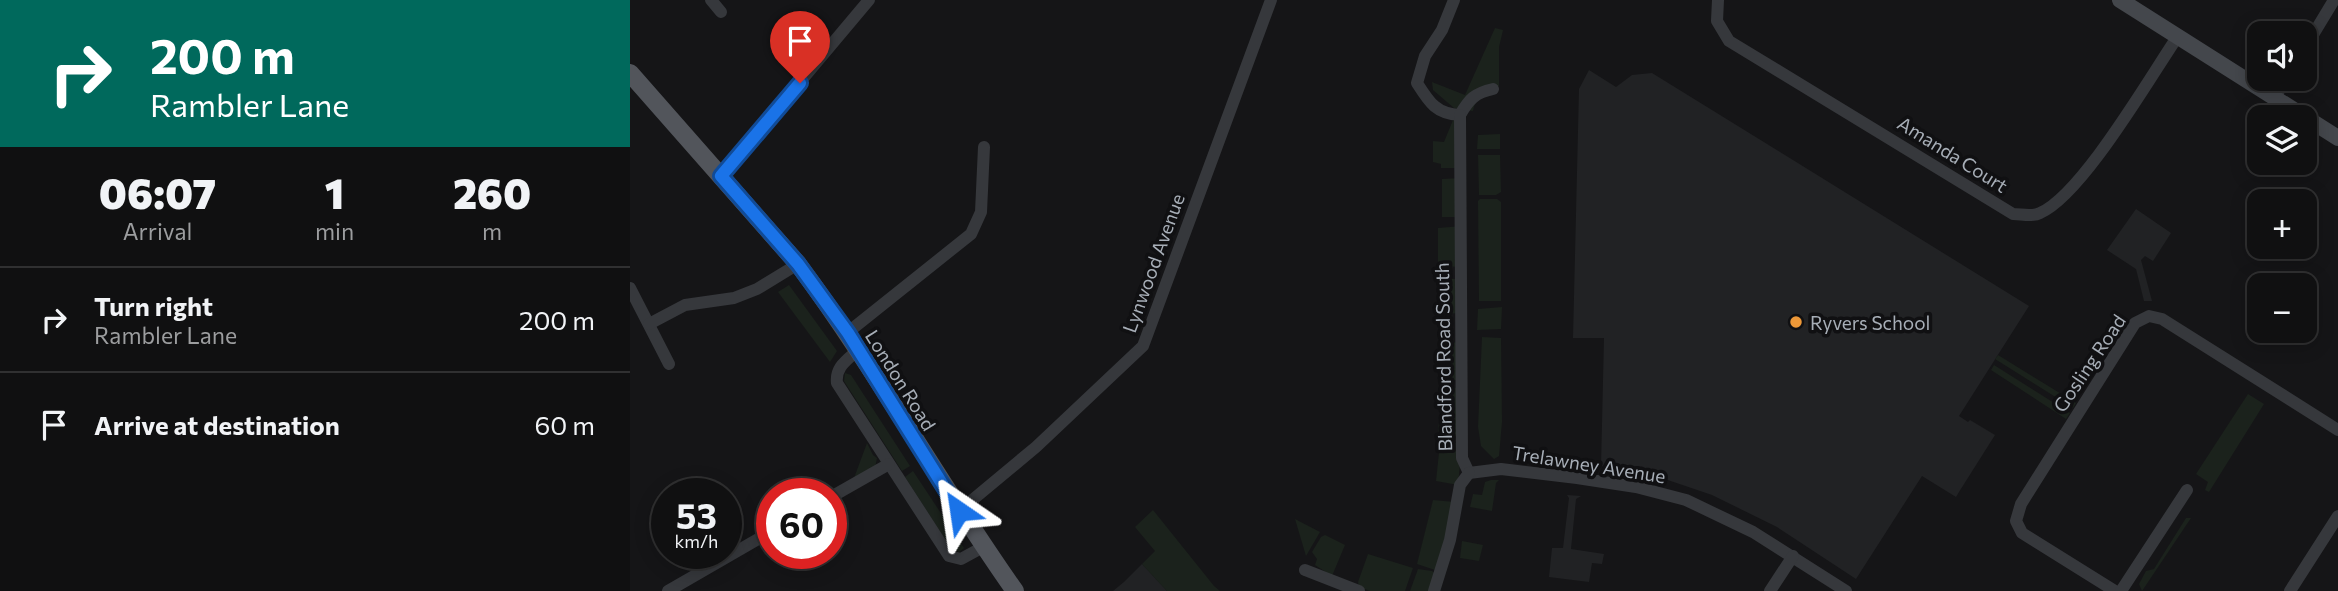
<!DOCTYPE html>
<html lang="en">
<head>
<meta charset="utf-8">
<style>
  :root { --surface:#101011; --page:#19191a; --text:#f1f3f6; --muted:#9c9d9f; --line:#303031 }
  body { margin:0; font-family:Commissioner,sans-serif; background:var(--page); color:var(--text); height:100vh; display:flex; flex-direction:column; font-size:26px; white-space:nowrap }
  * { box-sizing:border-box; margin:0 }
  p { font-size:23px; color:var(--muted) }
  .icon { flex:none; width:38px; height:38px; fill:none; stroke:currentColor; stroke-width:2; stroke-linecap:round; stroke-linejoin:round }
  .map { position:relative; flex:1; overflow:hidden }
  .panel { display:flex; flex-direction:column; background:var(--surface); width:630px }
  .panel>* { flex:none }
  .top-card { background:#00695c; color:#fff; overflow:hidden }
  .buttons { position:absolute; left:1617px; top:21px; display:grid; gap:14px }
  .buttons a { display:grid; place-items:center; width:70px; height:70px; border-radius:14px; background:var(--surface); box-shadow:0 4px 18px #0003,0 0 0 2px var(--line); font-size:35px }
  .speed { position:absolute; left:21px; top:478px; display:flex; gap:14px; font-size:35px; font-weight:700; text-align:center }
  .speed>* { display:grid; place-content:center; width:91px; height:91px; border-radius:50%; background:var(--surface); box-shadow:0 4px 18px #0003,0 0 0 2px var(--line); line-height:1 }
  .speed small { font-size:18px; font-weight:400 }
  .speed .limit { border:10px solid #d22; background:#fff; color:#111 }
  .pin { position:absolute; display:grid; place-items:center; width:60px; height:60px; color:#fff; margin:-72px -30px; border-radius:50% 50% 50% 0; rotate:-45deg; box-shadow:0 0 7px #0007 }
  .pin .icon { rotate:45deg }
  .me { position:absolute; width:77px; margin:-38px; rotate:328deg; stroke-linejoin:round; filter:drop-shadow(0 0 5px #0008) }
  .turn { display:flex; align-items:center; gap:24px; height:147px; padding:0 35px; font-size:32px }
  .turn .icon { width:91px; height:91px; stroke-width:2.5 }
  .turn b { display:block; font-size:49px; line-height:60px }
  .eta { display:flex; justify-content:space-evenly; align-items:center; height:119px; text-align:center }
  .eta b { font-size:42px; font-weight:800; line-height:49px }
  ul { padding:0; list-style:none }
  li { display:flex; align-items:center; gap:21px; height:105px; padding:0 35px; border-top:2px solid var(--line) }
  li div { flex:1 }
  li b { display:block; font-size:26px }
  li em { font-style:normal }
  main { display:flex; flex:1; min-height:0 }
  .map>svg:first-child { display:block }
  .built { fill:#212224 }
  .green { fill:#1b221c }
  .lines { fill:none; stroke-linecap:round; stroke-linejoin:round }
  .street { stroke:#36383c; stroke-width:12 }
  .secondary { stroke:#44474c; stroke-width:16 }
  .primary { stroke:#52555b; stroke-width:18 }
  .route-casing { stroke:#114b97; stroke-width:18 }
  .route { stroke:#1a73e8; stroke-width:12 }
  .poi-dot { fill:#ed9838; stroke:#101012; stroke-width:2.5 }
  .labels { text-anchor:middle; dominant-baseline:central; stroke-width:7; stroke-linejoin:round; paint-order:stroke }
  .street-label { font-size:19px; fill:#a7aeb7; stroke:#101012 }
  .poi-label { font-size:19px; fill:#a7aeb7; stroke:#101012; text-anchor:start }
</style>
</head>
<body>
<main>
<section class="panel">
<div class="top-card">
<div class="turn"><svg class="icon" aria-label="right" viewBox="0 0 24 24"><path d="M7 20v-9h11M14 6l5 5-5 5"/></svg><div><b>200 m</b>Rambler Lane</div></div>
</div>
<div class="eta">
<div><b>06:07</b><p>Arrival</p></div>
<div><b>1</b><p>min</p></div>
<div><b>260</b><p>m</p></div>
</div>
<ul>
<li><svg class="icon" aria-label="right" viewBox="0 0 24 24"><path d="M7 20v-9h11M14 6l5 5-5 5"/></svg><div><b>Turn right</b><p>Rambler Lane</p></div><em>200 m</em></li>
<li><svg class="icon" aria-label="arrive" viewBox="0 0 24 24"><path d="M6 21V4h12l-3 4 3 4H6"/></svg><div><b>Arrive at destination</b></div><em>60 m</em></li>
</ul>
</section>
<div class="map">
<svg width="1708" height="591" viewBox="0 0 1708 591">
  <rect width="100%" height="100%" fill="#151517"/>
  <g class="built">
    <polygon points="959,70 986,87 1002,75 1022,73 1399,306 1329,416 1338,422 1340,420 1365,435 1329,492 1326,497 1292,476 1226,579 1147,527 1082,495 1023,475 971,466 974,338 943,338 949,89"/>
    <polygon points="1506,209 1541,233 1523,261 1515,256 1511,260 1522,301 1514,301 1506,269 1477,250"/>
    <polygon points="937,495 951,496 946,499 941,549 974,554 972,564 962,563 959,582 919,577 922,548 933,548 939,498"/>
    <polygon points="512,564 537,591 483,591 494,582"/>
  </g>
  <g class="green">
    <path d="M865,28L873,30L869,47V86C853,89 847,95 843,111L824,108L803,90L802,82L835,95Z"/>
    <polygon points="823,120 829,126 832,168 811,168 811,164 803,162 803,141 814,142"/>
    <polygon points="870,134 870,149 847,149 848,135"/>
    <polygon points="848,155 870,155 871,192 866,195 849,195"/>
    <polygon points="832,178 832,217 812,217 812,179"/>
    <polygon points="850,199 867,199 871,202 871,301 849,301 848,201"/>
    <polygon points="832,226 833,267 808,266 808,228"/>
    <polygon points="811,279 835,279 833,313 811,314"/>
    <polygon points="159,285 207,351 200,362 148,292"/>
    <polygon points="872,307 871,329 847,330 848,309"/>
    <polygon points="852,337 871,338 872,422 869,456 864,459 851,446 848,427"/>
    <polygon points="833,341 833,380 816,380 811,378 811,345"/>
    <polygon points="1368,355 1446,403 1443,408 1365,359"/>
    <polygon points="1364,365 1440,413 1436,419 1361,370"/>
    <polygon points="215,373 221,375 280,466 272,471 214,381"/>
    <polygon points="816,387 832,388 832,436 816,436 808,431 812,397"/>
    <polygon points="1618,394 1634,404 1579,492 1575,490 1578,482 1566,474"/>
    <polygon points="819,442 832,444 828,485 806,481 810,443"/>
    <polygon points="237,443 243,455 247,458 245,468 224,478"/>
    <polygon points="283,471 334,548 329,552 320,547 275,477"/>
    <polygon points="861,480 869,480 866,483 862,511 840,507 843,494 852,495 855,482"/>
    <polygon points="803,500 825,502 808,571 787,564"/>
    <polygon points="523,510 584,586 590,591 537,591 512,564 525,551 505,527"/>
    <polygon points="1556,518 1561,518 1512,591 1509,584 1516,571 1524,569"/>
    <polygon points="665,519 690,532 676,556"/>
    <polygon points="695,535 715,545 702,576 685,565 687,559 682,552 691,537"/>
    <polygon points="832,541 853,545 849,561 830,558"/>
    <polygon points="738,554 783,568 775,591 740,591 729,587 728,582"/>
    <polygon points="788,569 802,571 807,575 803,591 780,591"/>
  </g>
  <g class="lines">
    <g class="street">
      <polyline points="81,0 91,12"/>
      <path d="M824,0L812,30L795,56L787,83C799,102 806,114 830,115C839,99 845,93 863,89"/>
      <path d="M1088,0L1087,21L1099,41L1383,214C1391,214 1403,217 1410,213C1452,195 1520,77 1548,36"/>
      <polyline points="1675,48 1704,0"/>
      <polyline points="1645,97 1656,79"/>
      <polyline points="830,115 832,458 839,473"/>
      <polyline points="91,176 239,0"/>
      <polyline points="0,288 39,364"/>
      <polyline points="19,324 55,305 104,298 127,289 168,264"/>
      <polyline points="217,333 341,234 351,212 354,147"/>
      <path d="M228,350C217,360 205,367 207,383L319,556L331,559L353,547"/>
      <polyline points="839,473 871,469 947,478 1006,487 1056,500 1123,532 1216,591"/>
      <polyline points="201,497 259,464"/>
      <polyline points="329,511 406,447 513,346 641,0"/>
      <polyline points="675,570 729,591"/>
      <polyline points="38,591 142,531"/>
      <polyline points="804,591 820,540 830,485 839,473"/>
      <polyline points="1140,591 1163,556"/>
      <polyline points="1485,591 1392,533 1386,521 1391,504 1505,323 1519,316 1532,319 1708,430"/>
      <polyline points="1491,591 1557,490"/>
      <polyline points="1660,591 1708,516"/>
    </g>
    <polyline class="secondary" points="1490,0 1708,138"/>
    <path class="primary" d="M0,73L168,264C246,369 309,484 385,591"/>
  </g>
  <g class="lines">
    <defs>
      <polyline id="route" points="170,83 91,176 168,264 218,333 329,511"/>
    </defs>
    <use href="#route" class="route-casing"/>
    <use href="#route" class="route"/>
  </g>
  <circle class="poi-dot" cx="1166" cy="322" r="7"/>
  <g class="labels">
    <g class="street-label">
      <text transform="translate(1323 154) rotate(32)">Amanda Court</text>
      <text transform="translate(523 263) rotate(-70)">Lynwood Avenue</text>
      <text transform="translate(813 357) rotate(-91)">Blandford Road South</text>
      <text transform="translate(1459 363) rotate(-56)">Gosling Road</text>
      <text transform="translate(271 380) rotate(58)">London Road</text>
      <text transform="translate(959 464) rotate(9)">Trelawney Avenue</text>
    </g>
    <g class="poi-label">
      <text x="1180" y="322">Ryvers School</text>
    </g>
  </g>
</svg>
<div class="buttons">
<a><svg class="icon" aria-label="sound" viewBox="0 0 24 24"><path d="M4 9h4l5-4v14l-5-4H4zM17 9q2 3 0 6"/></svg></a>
<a><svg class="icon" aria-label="layers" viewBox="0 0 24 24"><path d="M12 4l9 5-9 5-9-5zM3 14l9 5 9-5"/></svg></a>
<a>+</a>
<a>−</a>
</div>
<div class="speed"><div>53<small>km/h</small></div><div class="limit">60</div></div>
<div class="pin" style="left:170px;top:83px;background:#d93025"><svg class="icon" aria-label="arrive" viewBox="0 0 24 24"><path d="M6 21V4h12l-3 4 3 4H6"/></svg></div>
<svg class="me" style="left:329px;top:511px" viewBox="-20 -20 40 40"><path d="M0-17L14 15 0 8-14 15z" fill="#1a73e8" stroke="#fff" stroke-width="4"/></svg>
</div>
</main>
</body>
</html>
